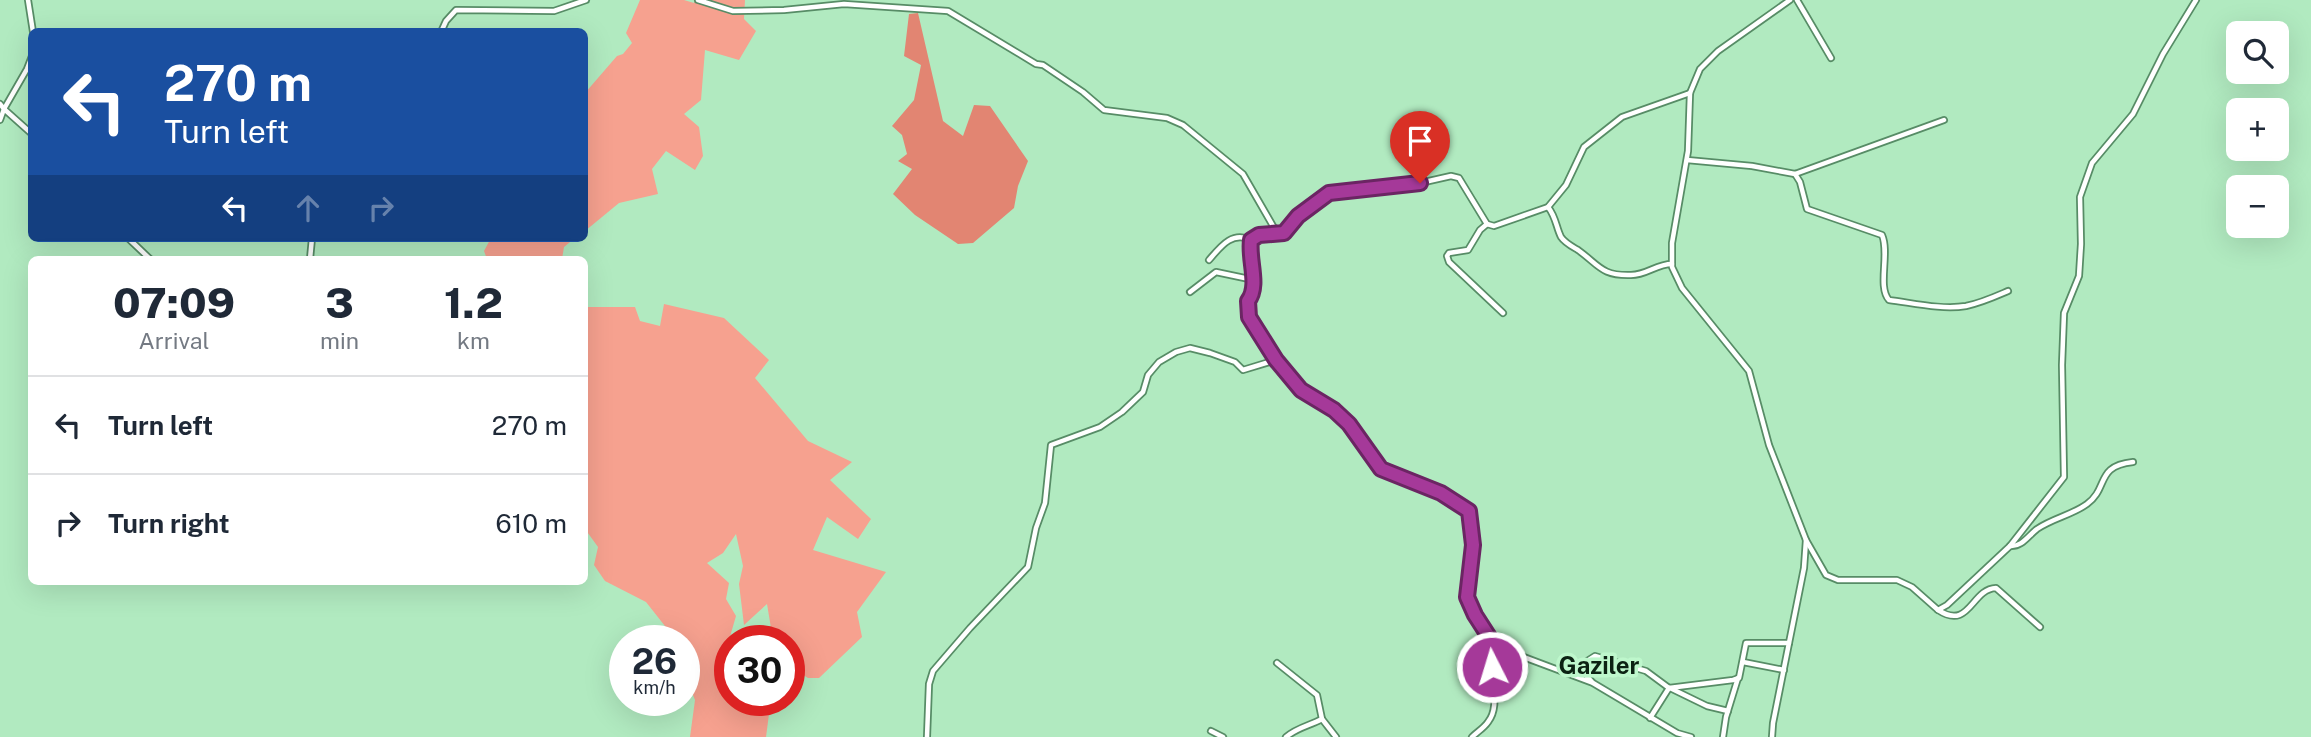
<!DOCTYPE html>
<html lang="en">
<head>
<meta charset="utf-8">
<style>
  :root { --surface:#fff; --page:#f6f6f7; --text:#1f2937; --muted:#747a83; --line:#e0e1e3 }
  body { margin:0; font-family:"Public Sans",sans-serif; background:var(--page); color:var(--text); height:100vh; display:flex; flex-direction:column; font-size:26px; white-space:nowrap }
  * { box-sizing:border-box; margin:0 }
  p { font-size:23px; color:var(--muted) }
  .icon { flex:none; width:38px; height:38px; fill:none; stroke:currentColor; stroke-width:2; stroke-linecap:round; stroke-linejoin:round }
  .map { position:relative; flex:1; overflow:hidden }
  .drawer { position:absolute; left:28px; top:256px; width:560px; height:329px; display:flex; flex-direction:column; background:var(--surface); border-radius:10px; box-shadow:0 7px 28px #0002 }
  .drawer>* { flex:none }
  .hud { position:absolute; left:28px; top:28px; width:560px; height:214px; border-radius:10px; box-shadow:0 7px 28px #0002; background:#1a4fa0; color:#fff; overflow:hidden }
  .controls { position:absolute; left:2226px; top:21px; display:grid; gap:14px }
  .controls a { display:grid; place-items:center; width:63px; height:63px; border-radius:10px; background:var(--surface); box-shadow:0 7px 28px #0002; font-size:35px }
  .speed { position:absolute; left:609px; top:625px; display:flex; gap:14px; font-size:35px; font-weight:700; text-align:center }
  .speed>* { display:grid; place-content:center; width:91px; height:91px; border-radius:50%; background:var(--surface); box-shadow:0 7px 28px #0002; line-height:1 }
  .speed small { font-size:18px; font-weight:400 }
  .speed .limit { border:10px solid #d22; background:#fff; color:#111 }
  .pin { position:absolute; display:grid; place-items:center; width:60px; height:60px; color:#fff; margin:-72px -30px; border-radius:50% 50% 50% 0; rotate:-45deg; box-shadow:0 0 7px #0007 }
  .pin .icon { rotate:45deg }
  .me { position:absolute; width:77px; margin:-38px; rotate:355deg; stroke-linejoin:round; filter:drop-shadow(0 0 5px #0008) }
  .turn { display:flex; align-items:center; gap:24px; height:147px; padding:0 21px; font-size:32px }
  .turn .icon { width:91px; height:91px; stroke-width:2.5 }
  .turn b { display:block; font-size:49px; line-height:60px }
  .lanes { display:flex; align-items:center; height:66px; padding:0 21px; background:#0003; justify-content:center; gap:35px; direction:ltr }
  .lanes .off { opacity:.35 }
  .eta { display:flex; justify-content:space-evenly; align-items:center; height:119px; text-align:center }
  .eta b { font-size:42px; font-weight:800; line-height:49px }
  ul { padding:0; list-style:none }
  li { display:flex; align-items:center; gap:21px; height:98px; padding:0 21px; border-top:2px solid var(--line) }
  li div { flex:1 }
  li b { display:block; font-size:26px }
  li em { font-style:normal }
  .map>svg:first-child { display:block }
  .green { fill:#f6a18f }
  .forest { fill:#e28572 }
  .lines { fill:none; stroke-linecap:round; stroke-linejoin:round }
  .minor-casing { stroke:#578c66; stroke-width:8 }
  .minor { stroke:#fff; stroke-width:4.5 }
  .route-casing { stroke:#6b2563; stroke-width:18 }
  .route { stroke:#a53999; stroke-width:12 }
  .labels { text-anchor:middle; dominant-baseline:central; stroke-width:7; stroke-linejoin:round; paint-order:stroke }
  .quarter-label { font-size:24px; font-weight:bold; fill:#0c2213; stroke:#bef7cc }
</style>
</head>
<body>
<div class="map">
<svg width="2311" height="737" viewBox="0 0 2311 737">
  <rect width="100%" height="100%" fill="#b1eac0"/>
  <g class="green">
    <polygon points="640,0 684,0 694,3 695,0 745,0 744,19 756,31 739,60 705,50 701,100 684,114 699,127 703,156 695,170 666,151 652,169 658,194 619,203 585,231 585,93 617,56 623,54 632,43 626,33"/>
    <polygon points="491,238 575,238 564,247 562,259 487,259 484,251"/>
    <polygon points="664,304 724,318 769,360 755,378 808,441 852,462 830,480 871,519 858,539 827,517 813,550 886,572 857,612 862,637 819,678 808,678 789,666 789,640 773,640 767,604 744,625 739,584 743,566 736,534 723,553 707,563 729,583 726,599 736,616 729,640 730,700 761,700 769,714 766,737 690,737 695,700 688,682 691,675 684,657 684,640 676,640 646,602 605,581 594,565 598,547 585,529 585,307 635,307 640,321 660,326"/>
  </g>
  <polygon class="forest" points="918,13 943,121 963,136 974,105 990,106 1028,161 1018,186 1014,208 973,243 958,244 915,215 893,194 912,169 898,161 907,154 902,135 892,126 914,100 921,65 904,56 909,14"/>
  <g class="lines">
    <defs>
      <g id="minor">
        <polyline points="28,0 33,32"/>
        <polyline points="698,0 733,11 784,10 844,4 948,11 1036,64 1043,65 1083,92 1104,110 1167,118 1183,125 1243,174 1277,233"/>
        <polyline points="1797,0 1831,58"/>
        <polyline points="441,32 446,21 456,10 554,11 586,0"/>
        <polyline points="32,56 27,69 4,109 32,134"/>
        <polyline points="0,104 4,109 0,120"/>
        <polyline points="1687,160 1752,166 1795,174 1944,120"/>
        <path d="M1795,174L1800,182L1807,209L1882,235C1890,253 1877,287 1889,300C1913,303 1942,310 1966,306C1981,303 1994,297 2008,291"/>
        <path d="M1548,207C1556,217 1556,227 1561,237C1565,243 1573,247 1578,250C1599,265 1601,276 1631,275C1647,275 1656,264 1672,264"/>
        <polyline points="1487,224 1480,230 1468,250 1449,253 1447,256 1449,262 1503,313"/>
        <polyline points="128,238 150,259"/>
        <polyline points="310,259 312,238"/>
        <path d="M1209,260C1221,246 1232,231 1251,240"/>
        <polyline points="1190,292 1216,272 1254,280"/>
        <polyline points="1276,360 1301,390 1334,410 1349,424 1382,469 1441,493 1469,511 1473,545 1467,597 1475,616 1493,643 1505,650 1593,683 1677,733 1691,737"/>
        <polyline points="1806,540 1826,575 1838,580 1897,580 1912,587 1938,610 1947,605 2010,546 2064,477 2062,365 2064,313 2079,276 2081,244 2080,197 2092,163 2133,114 2163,54 2196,0"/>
        <path d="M2010,546C2022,547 2028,536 2037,529C2053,518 2072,515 2087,504C2109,488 2095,466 2133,462"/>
        <path d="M1938,610C1970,631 1971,589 1996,588L2040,627"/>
        <polyline points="1743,662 1784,670"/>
        <polyline points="1277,663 1317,695 1322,719 1336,737"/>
        <polyline points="1592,682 1582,671 1584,663 1595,656 1646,671 1669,688 1650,718"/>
        <polyline points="1669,688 1733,680 1739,678 1746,643 1789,643"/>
        <polyline points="1670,688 1707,706 1728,711"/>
        <polyline points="1211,731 1223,737"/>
        <path d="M927,737L929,684L933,671L970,628L1028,567L1036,528L1045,503L1051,445L1100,427L1122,412L1143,392L1148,375L1159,362L1176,352L1190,348L1210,353L1235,362L1243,370L1276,360L1249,317L1248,301C1260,285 1248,260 1251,240L1259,235L1284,233L1298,216L1329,193L1420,183L1451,176L1459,178L1487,224L1494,226L1548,207L1566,185L1584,147L1622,117L1690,93"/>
        <path d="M1286,737C1298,727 1309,726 1322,719"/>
        <path d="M1472,737C1477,732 1484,728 1488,722C1504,702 1483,670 1499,647"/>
        <polyline points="1723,737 1726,717 1738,678"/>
        <polyline points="1772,737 1773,723 1804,568 1806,540 1769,445 1749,371 1682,288 1672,267 1672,243 1688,151 1690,93 1700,69 1718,51 1790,0"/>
      </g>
    </defs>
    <use href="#minor" class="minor-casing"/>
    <use href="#minor" class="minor"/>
  </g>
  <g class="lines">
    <defs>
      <path id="route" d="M1420,183L1329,193L1298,216L1284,233L1259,235L1251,240C1248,260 1260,285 1248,301L1249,317L1276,360L1301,390L1334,410L1349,424L1381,469L1441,493L1469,511L1473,545L1467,597L1475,615L1493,643L1499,647L1495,653L1492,667"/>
    </defs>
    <use href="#route" class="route-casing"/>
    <use href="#route" class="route"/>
  </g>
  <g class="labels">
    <g class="quarter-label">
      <text x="1599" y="665">Gaziler</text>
    </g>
  </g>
</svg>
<div class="controls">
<a><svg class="icon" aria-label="search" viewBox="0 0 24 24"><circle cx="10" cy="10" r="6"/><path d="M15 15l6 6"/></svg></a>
<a>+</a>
<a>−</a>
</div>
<div class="speed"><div>26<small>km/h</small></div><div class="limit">30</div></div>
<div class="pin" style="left:1420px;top:183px;background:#d93025"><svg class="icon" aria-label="arrive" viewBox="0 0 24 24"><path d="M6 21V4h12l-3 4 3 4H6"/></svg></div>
<svg class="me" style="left:1492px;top:667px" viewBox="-20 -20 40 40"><circle r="17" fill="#a53999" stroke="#fff" stroke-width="3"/><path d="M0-11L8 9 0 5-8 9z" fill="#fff"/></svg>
<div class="hud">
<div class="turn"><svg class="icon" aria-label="left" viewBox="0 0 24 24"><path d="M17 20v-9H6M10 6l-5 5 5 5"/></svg><div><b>270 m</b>Turn left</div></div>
<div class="lanes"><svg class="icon" aria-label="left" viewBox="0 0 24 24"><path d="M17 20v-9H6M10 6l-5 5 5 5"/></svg><svg class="icon off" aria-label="ahead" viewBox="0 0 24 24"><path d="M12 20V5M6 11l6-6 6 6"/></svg><svg class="icon off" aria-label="right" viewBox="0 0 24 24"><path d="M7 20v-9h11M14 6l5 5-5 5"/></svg></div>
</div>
<section class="drawer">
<div class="eta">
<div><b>07:09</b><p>Arrival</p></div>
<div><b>3</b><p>min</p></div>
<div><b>1.2</b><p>km</p></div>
</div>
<ul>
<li><svg class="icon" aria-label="left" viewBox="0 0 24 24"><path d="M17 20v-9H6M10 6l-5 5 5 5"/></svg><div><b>Turn left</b></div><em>270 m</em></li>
<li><svg class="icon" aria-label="right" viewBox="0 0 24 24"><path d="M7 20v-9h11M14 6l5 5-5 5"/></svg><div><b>Turn right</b></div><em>610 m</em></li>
</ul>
</section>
</div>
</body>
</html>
